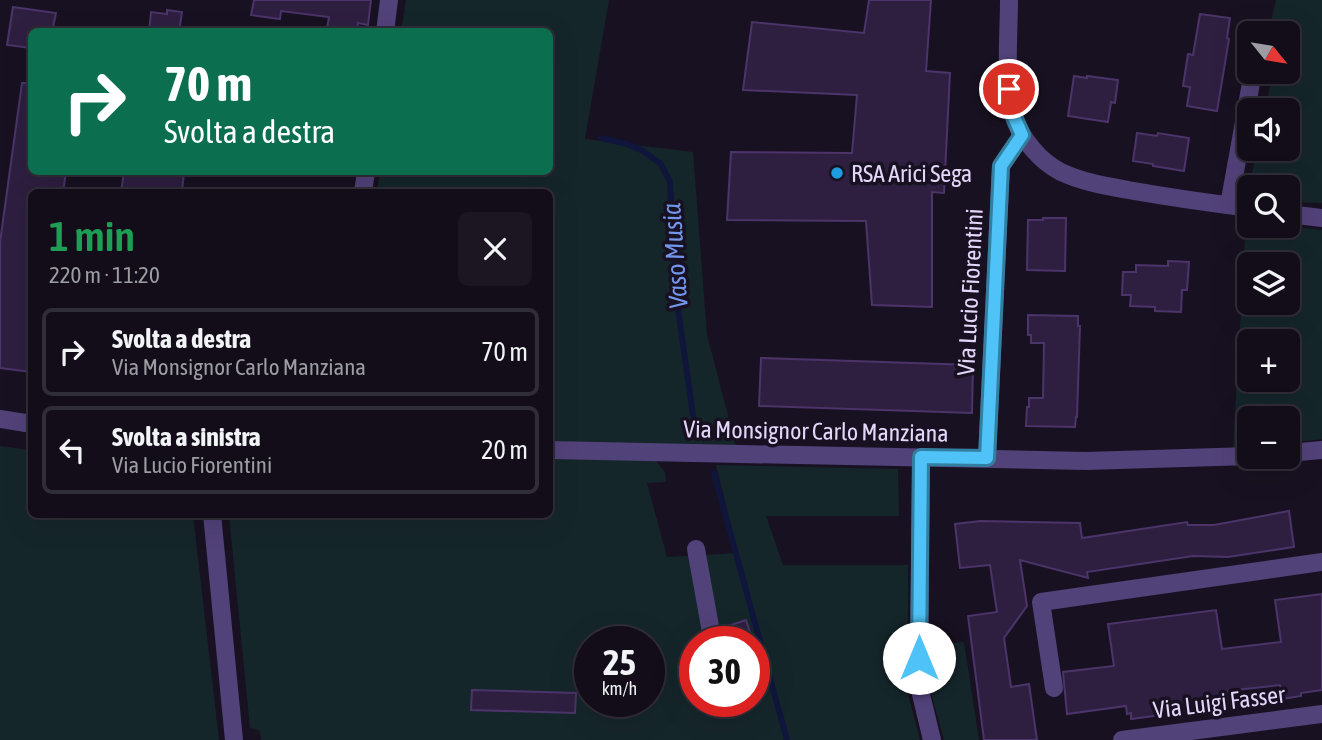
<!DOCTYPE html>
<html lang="it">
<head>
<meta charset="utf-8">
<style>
  :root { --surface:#120d19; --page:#1b1622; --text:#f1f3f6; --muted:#9c9ca2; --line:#312d38 }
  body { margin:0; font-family:"Asap Condensed",sans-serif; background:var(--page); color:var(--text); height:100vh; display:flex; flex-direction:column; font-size:26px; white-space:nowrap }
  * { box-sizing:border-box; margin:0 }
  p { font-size:23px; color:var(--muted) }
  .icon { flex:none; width:38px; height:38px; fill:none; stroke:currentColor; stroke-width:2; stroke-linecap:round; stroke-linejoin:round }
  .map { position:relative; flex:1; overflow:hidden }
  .details { position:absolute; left:28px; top:189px; width:525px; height:329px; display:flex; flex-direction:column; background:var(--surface); border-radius:10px; box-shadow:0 7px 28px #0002,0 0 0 2px var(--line) }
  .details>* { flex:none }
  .guide { position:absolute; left:28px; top:28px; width:525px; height:147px; border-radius:10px; box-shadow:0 7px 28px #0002,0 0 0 2px var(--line); background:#0b6e4f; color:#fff; overflow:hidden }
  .needle { width:46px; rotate:120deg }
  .controls { position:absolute; left:1237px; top:21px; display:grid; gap:14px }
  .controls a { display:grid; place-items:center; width:63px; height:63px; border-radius:10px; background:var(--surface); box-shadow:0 7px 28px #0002,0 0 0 2px var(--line); font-size:35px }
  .speed { position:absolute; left:574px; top:626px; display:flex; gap:14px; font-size:35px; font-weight:700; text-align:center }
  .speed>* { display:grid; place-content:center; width:91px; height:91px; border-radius:50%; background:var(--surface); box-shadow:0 7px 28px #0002,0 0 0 2px var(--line); line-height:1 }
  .speed small { font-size:18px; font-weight:400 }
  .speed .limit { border:10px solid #d22; background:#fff; color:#111 }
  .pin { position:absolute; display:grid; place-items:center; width:60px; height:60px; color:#fff; margin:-30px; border:4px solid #fff; border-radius:50%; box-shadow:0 2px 7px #0007 }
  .me { position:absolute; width:77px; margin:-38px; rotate:0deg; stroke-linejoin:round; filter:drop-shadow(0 0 5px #0008) }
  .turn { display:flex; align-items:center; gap:24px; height:147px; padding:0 21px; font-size:32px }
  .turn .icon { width:91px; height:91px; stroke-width:2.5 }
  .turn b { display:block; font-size:49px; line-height:60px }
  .round { display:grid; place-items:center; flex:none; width:74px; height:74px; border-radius:10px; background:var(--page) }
  .headline { display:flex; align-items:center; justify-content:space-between; height:119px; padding:0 21px }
  h1 { font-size:42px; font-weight:600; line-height:52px; color:#1e9e55 }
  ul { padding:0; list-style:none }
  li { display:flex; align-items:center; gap:21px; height:88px; margin:0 14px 10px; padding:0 7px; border:4px solid var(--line); border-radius:10px }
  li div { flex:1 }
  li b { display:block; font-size:26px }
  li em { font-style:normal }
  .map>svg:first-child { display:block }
  .green { fill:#15262b; fill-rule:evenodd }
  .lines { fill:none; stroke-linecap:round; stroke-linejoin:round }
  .stream { stroke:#10163b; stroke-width:6 }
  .building { fill:#2e1f40; stroke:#4b3469; stroke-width:2 }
  .minor { stroke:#52427a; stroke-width:18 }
  .route-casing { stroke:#337fa1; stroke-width:18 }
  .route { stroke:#4fc3f7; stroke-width:12 }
  .poi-dot { fill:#1e9dde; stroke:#181121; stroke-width:2.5 }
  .labels { text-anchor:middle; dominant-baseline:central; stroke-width:7; stroke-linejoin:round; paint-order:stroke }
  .poi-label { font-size:24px; fill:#e3d7fa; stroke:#181121; text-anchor:start }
  .street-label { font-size:24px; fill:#e3d7fa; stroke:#181121 }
  .water-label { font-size:26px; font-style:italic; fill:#7296ec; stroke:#181121 }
</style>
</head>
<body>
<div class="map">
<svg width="1322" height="740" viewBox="0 0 1322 740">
  <rect width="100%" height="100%" fill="#181121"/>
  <g class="green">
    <polygon points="406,0 609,0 585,139 693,152 707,335 738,454 550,450 550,192 377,192 380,172 550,172 550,32 401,31"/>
    <polygon points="1276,0 1322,0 1322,203 1288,202 1288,187 1250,187 1249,196 1247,196 1257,149 1288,149 1288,110 1265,110 1273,72 1288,72 1288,33 1268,33"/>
    <path d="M1246,221H1249L1250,226H1287L1322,230V439L1288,443V418H1250L1249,448L1233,450ZM1250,264H1288V303H1250ZM1250,341H1288V380H1250Z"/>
    <polygon points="0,446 31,450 32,514 193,515 219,740 0,740"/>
    <path d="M550,457L654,459L665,472L666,482L647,483L667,557L738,553L716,465L898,469L899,516H766L783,565H908V694L920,740H261L260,731L250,728L229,515L550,514ZM590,642H649V702H590ZM695,642H754V702H695Z"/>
    <polygon points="964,642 979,740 944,740 929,686 932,645"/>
  </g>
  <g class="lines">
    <g class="stream">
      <polyline points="601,138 627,144 643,151 661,164 670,182 677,302 693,415"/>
      <polyline points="714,473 787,740"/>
    </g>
  </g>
  <g class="building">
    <polygon points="254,0 371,0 368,25 358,23 357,32 327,28 329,17 281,11 280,19 251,15"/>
    <polygon points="869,0 931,0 926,71 950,73 944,193 932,192 932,307 872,305 866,221 727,220 731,152 852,153 857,95 743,90 752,22 864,33"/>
    <polygon points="13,7 56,13 52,32 32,32 32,48 7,45"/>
    <polygon points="167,10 182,12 179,32 149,32 151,12 167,14"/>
    <polygon points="1200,14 1230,18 1227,38 1229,39 1217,111 1187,106 1190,87 1183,86 1188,54 1193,55"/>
    <polygon points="1074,76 1087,78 1087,76 1118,80 1115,103 1111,102 1108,122 1068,116"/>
    <polygon points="22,83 32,83 32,172 66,172 63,192 32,192 32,372 0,368 0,242"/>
    <polygon points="1137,133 1157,136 1158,133 1189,138 1184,171 1153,166 1153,164 1133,161"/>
    <polygon points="124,172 184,172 182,192 121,192"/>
    <polygon points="1043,218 1066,218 1065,271 1027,270 1028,220 1043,220"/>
    <polygon points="1168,261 1189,262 1187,290 1182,290 1181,312 1155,311 1155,307 1130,306 1131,295 1122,295 1123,272 1136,272 1136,265 1168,266"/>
    <polygon points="1028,315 1078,316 1078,326 1080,326 1077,417 1076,417 1075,427 1026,426 1027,407 1029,407 1029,398 1043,398 1044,343 1031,343 1031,335 1028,335"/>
    <polygon points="761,358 973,365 972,413 759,406"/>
    <polygon points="1289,511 1294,547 1228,557 1193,556 1087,572 1088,578 1020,560 1027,606 1004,638 1011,687 1029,684 1037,740 984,740 968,616 997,612 990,565 960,568 955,524 981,521 1080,523 1082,538 1187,522 1188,525 1214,525"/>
    <polygon points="1322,594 1322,690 1301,693 1301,696 1282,699 1280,685 1228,691 1230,706 1131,719 1131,713 1127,714 1126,706 1067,714 1063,672 1114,666 1108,624 1216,610 1222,649 1281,642 1275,600"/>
    <polygon points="746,620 753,642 715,642 721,636 722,628"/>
    <polygon points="472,690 576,693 575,713 471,710"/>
  </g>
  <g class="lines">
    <g class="minor">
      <path d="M1009,0C1009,34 1004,85 1014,117C1021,139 1041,162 1061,172C1082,182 1106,186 1128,190C1168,197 1209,203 1250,208"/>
      <polyline points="385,32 389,0"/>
      <polyline points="363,192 366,172"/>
      <polyline points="1229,205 1253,72"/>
      <polyline points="1288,214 1322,218"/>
      <polyline points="0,419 32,424"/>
      <polyline points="550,450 1086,461 1250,456"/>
      <polyline points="1288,453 1322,450"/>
      <polyline points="921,457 919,686 932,740"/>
      <polyline points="987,458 1001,166 1022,135"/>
      <polyline points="212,514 234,740"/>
      <polyline points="696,549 711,632"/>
      <polyline points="1054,688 1041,602 1322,562"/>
      <polyline points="1122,740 1322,714"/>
    </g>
  </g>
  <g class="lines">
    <defs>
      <polyline id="route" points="919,658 921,457 987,458 1001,166 1022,135 1014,117 1009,89"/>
    </defs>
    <use href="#route" class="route-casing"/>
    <use href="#route" class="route"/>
  </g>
  <circle class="poi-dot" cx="837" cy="173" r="7"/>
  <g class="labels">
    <g class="poi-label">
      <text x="851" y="173">RSA Arici Sega</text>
    </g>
    <g class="street-label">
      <text transform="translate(970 292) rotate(-87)">Via Lucio Fiorentini</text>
      <text transform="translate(816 431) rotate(1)">Via Monsignor Carlo Manziana</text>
      <text transform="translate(1219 702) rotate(-7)">Via Luigi Fasser</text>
    </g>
    <g class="water-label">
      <text transform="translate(675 256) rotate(-94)">Vaso Musia</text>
    </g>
  </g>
</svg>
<div class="controls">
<a><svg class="needle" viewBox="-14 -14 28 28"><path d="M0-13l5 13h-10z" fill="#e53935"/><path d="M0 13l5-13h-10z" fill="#9c9ca2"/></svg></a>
<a><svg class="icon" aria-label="sound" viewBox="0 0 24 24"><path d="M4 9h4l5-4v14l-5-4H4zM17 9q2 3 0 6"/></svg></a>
<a><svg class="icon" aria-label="search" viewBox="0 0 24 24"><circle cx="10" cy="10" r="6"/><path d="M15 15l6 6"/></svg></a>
<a><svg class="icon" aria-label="layers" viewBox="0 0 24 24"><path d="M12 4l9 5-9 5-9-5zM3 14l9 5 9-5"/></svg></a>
<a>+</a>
<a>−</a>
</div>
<div class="speed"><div>25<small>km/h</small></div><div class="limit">30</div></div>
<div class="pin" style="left:1009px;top:89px;background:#d93025"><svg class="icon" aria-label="arrive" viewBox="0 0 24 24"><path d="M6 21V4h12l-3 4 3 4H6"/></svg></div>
<svg class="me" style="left:919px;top:658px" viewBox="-20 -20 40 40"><circle r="19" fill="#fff"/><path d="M0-13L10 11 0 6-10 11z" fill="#4fc3f7"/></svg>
<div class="guide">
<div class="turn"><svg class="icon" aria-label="right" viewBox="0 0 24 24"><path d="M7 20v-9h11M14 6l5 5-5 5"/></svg><div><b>70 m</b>Svolta a destra</div></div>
</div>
<section class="details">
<div class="headline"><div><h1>1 min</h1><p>220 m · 11:20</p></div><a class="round"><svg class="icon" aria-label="close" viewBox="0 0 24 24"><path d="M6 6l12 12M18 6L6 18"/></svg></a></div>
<ul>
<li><svg class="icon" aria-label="right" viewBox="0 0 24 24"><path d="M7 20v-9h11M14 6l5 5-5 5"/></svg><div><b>Svolta a destra</b><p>Via Monsignor Carlo Manziana</p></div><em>70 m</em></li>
<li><svg class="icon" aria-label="left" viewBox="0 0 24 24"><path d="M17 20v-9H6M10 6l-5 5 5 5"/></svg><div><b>Svolta a sinistra</b><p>Via Lucio Fiorentini</p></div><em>20 m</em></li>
</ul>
</section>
</div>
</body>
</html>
